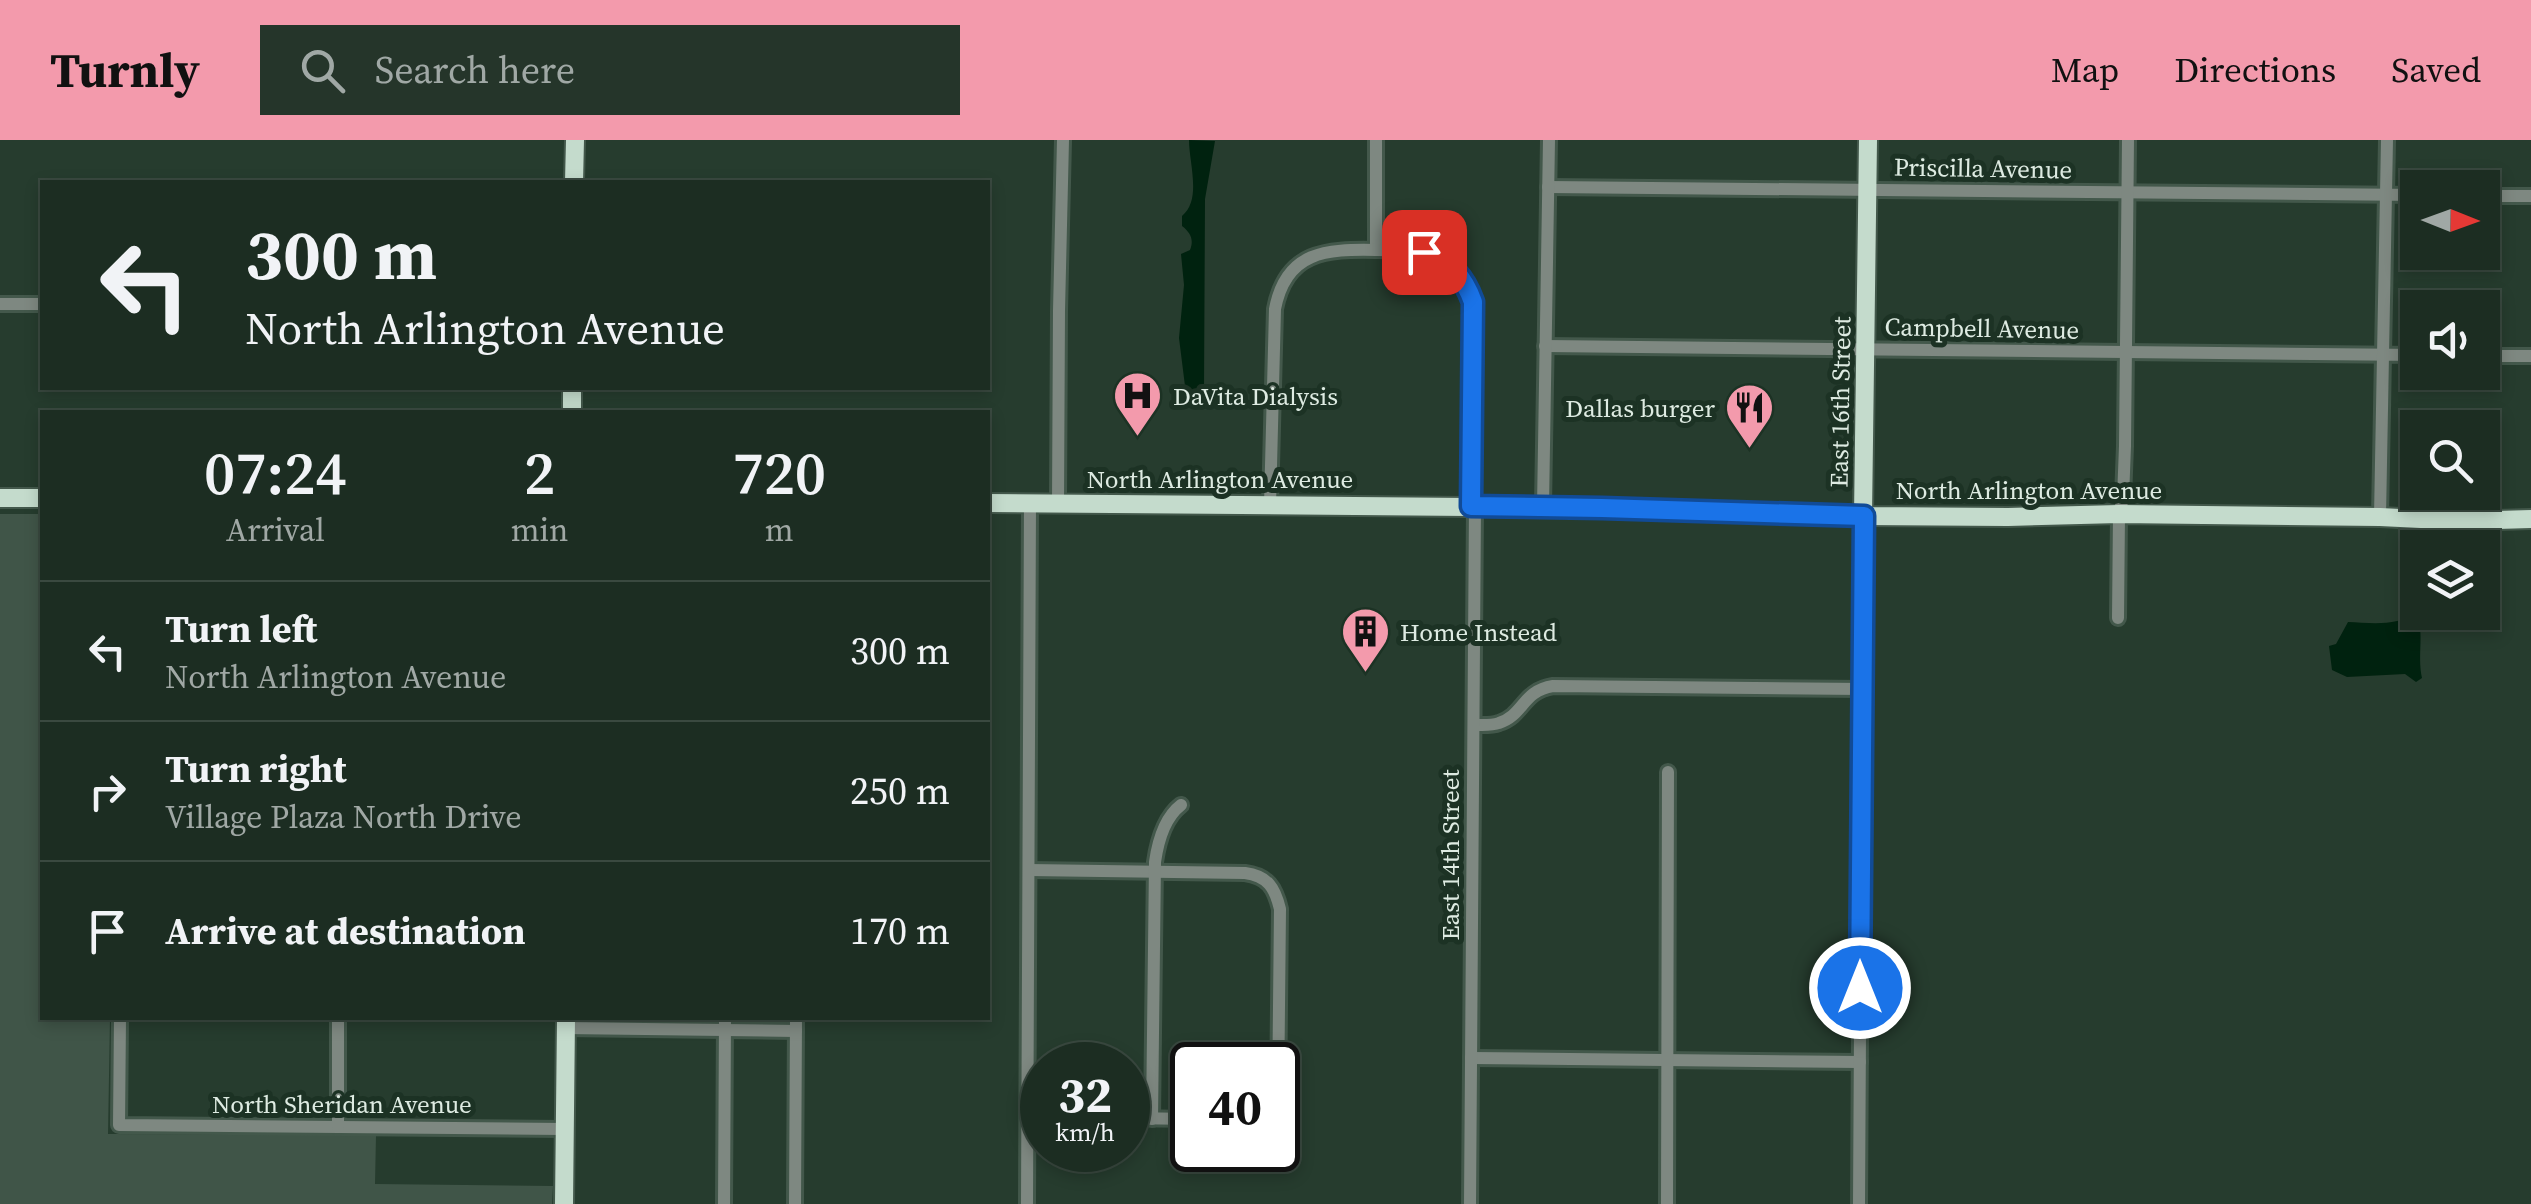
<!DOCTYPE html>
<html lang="en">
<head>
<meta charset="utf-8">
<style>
  :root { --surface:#1c2d22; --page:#25352a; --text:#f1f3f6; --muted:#a0a8a5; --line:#3a4940; --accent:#f39aac }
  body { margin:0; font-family:"Source Serif 4",serif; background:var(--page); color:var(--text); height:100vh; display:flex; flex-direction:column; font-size:38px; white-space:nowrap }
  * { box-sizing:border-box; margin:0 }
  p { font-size:32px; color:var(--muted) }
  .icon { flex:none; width:55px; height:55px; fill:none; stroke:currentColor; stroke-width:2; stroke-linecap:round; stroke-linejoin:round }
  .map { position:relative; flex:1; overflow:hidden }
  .side { position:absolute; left:40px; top:270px; width:950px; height:610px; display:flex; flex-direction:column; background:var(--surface); border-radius:0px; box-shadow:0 5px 15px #0003,0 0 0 2px var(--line) }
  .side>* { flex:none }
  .guide { position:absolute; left:40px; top:40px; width:950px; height:210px; border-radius:0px; box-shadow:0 5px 15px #0003,0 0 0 2px var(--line); background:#1c2d22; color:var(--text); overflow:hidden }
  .needle { width:65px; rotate:91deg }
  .fabs { position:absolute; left:2400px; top:30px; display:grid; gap:20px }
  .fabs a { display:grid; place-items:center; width:100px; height:100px; border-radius:0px; background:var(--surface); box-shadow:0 5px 15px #0003,0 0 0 2px var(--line); font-size:50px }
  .speed { position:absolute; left:1020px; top:902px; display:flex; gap:20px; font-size:50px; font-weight:700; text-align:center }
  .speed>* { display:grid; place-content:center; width:130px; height:130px; border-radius:50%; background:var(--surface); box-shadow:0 5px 15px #0003,0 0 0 2px var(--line); line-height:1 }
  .speed small { font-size:25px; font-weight:400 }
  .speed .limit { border:5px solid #111; border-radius:15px; background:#fff; color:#111 }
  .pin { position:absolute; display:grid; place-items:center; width:85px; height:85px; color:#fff; margin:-42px; border-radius:20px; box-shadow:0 5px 15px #0006 }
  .me { position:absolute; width:110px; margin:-55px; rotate:0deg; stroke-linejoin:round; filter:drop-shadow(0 0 8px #0008) }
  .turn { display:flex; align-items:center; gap:35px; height:210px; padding:0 40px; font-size:45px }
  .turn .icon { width:130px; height:130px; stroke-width:2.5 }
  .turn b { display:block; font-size:70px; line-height:85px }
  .eta { display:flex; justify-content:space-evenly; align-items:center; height:170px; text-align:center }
  .eta b { font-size:60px; font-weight:600; line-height:70px }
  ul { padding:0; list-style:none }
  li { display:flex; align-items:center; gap:30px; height:140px; padding:0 40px; border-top:2px solid var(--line) }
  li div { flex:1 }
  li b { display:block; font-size:38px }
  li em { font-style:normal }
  header { display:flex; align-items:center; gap:60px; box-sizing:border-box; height:140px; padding:0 50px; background:var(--accent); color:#111 }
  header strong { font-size:48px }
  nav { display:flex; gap:55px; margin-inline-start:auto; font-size:35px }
  .search { width:700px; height:90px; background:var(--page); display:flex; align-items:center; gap:25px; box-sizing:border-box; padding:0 35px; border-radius:0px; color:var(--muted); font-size:38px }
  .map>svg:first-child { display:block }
  .green { fill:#405548 }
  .water { fill:#00220f }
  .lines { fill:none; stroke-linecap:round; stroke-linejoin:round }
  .minor-casing { stroke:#43584b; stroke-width:18 }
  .major-casing { stroke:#43584b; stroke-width:22 }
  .minor { stroke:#7e8881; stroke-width:12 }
  .major { stroke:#c4dbcc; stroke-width:18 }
  .route-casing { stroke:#114b97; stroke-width:25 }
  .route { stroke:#1a73e8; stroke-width:18 }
  .labels { text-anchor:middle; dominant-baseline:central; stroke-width:10; stroke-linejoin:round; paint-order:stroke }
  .street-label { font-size:25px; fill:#deebe2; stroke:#1c3224 }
  .poi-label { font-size:25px; fill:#deebe2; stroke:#1c3224; text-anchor:start }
</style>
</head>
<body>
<header>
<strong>Turnly</strong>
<div class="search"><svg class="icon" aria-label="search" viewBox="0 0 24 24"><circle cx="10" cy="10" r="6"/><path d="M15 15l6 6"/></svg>Search here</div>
<nav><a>Map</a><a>Directions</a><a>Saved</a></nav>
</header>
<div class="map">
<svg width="2531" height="1064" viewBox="0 0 2531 1064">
  <rect width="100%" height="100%" fill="#263c2e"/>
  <polygon class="green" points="0,374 42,374 42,878 110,878 108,994 376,995 375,1044 553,1046 552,1064 0,1064"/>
  <g class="water">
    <path d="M1189,0L1215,1L1205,59L1204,251L1189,255L1185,246L1179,198L1184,145L1181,114L1190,110C1194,100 1191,93 1182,86V76C1202,60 1189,23 1189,0Z"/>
    <path d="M2416,472C2425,492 2417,514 2422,538L2416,542L2405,534L2347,537L2332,530L2329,506L2336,504L2348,482C2370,483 2398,487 2416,472Z"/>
  </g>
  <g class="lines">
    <defs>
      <g id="minor">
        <polyline points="1548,47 2418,55"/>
        <polyline points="2482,56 2531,56"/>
        <polyline points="1376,110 1376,0"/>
        <polyline points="0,164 42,164"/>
        <polyline points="1545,206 2418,215"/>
        <polyline points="2482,216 2531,216"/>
        <polyline points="1058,364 1059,171 1063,0"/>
        <path d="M1270,365L1275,169C1286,111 1326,109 1376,110C1425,110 1466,113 1474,172L1471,366"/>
        <polyline points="1543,367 1549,0"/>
        <polyline points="2380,377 2387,0"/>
        <polyline points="2118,478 2119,374 2123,358 2125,306 2128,0"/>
        <path d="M1474,585C1482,585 1491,586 1499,583C1524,575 1522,551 1553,546L1863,549"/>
        <path d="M1029,730L1245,733C1268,736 1275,748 1280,769L1278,963"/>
        <polyline points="120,878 119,985 564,989"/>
        <polyline points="565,888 796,891"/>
        <polyline points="1471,918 1860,922"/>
        <polyline points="1128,978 1192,979"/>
        <path d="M1152,979L1155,722C1158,701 1164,678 1181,665"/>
        <polyline points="338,987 338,878"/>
        <polyline points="724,1064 725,878"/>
        <polyline points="795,1064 796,878"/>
        <polyline points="1027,1064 1030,363"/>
        <polyline points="1470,1064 1475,366"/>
        <polyline points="1667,1064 1668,632"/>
        <polyline points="1859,1064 1863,376"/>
      </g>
      <g id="major">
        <polyline points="574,42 575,0"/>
        <polyline points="572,272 572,248"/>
        <polyline points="0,358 42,358"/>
        <polyline points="988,363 1602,368 1863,376 2008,377 2119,374 2380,377 2462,381 2531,379"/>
        <polyline points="1863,376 1868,0"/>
        <polyline points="564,1064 566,878"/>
      </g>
    </defs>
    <use href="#minor" class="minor-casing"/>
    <use href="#major" class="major-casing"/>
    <use href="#minor" class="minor"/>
    <use href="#major" class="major"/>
  </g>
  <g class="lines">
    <defs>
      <path id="route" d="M1424,112C1450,121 1464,137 1473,162L1471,366L1602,368L1864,376L1860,848"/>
    </defs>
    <use href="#route" class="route-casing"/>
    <use href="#route" class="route"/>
  </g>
  <defs>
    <symbol id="hospital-pin" viewBox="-11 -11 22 30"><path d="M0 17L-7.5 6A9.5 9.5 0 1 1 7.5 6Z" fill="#f39aac" stroke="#1c3224"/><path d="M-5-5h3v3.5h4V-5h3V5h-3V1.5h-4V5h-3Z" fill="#111"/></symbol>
    <symbol id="restaurant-pin" viewBox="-11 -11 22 30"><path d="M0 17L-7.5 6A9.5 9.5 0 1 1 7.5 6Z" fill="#f39aac" stroke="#1c3224"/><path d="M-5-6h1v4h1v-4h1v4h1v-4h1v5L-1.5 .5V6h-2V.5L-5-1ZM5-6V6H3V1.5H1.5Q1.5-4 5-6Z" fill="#111"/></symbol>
    <symbol id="building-pin" viewBox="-11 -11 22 30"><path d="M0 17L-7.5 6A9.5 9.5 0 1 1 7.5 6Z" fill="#f39aac" stroke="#1c3224"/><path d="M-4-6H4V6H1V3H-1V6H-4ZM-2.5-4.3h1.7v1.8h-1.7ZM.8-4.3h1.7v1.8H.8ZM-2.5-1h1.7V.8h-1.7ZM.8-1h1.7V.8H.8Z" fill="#111"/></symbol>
  </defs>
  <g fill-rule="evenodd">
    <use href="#hospital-pin" x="1110" y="228" width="55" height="75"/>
    <use href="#restaurant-pin" x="1722" y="240" width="55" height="75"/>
    <use href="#building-pin" x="1338" y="464" width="55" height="75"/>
  </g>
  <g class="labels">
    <g class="street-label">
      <text transform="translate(1983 28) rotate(1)">Priscilla Avenue</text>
      <text transform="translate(1982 188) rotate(1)">Campbell Avenue</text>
      <text transform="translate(1840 262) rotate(-89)">East 16th Street</text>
      <text x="1220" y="339">North Arlington Avenue</text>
      <text x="2029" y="350">North Arlington Avenue</text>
      <text transform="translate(1450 715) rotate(-90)">East 14th Street</text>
      <text x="342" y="964">North Sheridan Avenue</text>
    </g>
    <g class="poi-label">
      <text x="1173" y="256">DaVita Dialysis</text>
      <text x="1715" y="268" text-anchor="end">Dallas burger</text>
      <text x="1400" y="492">Home Instead</text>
    </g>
  </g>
</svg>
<div class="fabs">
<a><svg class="needle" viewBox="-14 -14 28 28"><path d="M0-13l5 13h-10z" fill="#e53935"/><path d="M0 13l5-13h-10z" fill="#a0a8a5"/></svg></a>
<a><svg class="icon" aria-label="sound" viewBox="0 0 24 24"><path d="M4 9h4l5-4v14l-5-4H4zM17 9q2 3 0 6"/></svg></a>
<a><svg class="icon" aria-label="search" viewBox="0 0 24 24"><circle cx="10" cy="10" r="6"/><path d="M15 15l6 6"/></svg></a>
<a><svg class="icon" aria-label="layers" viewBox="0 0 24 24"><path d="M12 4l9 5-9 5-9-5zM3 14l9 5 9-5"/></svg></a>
</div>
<div class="speed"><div>32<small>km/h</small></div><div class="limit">40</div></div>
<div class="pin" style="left:1424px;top:112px;background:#d93025"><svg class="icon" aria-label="arrive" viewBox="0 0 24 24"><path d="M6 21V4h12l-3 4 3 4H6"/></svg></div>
<svg class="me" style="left:1860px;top:848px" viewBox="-20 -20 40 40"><circle r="17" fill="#1a73e8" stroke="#fff" stroke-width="3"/><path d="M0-11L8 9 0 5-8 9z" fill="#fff"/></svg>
<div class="guide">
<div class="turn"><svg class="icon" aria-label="left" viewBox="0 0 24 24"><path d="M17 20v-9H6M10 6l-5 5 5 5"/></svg><div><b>300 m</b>North Arlington Avenue</div></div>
</div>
<section class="side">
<div class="eta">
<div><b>07:24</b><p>Arrival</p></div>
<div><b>2</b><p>min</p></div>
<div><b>720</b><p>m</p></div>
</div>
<ul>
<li><svg class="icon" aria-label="left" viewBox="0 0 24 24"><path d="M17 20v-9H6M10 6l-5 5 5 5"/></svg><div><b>Turn left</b><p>North Arlington Avenue</p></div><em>300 m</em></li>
<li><svg class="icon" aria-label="right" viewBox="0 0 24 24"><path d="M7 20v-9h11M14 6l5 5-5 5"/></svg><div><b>Turn right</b><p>Village Plaza North Drive</p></div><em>250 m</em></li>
<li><svg class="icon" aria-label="arrive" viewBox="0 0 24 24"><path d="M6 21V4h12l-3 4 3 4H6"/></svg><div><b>Arrive at destination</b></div><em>170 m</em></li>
</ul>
</section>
</div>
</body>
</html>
